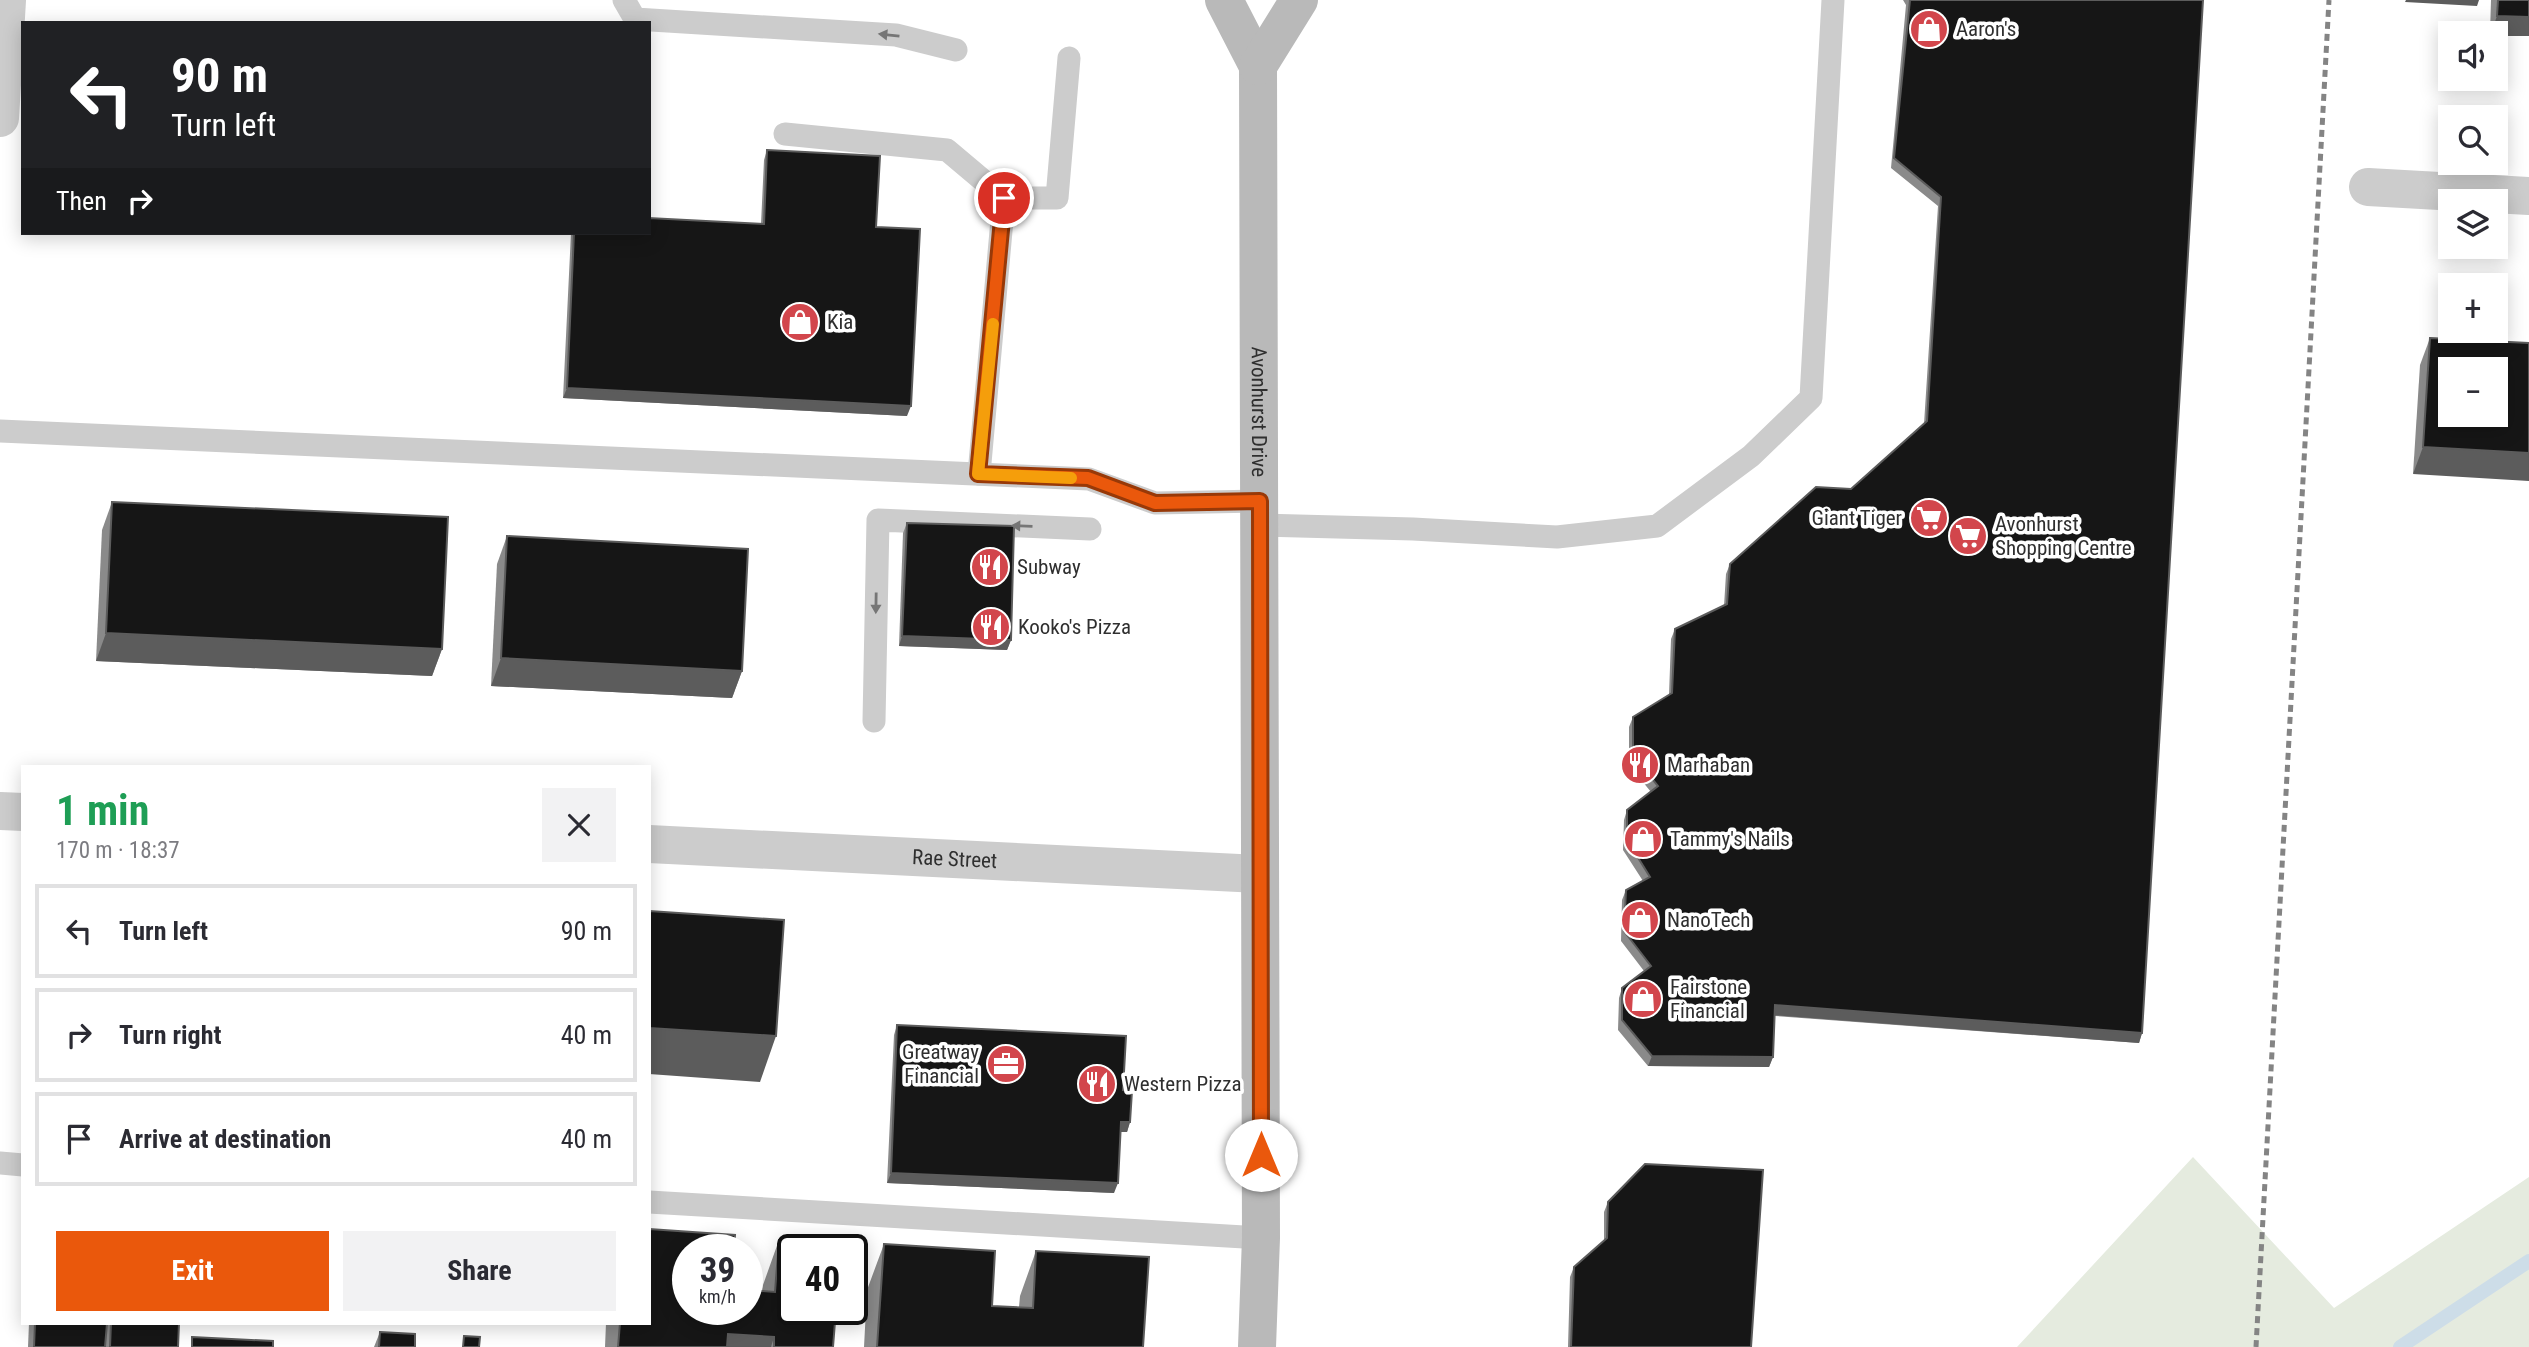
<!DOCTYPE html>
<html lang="en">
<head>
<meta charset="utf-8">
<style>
  :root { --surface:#fff; --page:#f2f2f3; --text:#2b2b33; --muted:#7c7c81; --line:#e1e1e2; --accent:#ea580c }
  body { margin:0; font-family:"Roboto Condensed",sans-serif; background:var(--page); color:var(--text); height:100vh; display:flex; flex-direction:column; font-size:26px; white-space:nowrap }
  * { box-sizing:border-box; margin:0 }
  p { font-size:23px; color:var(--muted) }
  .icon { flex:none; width:38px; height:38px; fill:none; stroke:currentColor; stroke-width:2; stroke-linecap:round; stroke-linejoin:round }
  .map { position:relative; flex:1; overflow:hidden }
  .drawer { position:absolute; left:21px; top:765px; width:630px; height:560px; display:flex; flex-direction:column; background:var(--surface); border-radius:0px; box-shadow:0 4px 18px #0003 }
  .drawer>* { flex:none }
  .hud { position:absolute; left:21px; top:21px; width:630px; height:214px; border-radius:0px; box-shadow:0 4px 18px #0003; background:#202124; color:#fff; overflow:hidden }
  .fabs { position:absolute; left:2438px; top:21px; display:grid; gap:14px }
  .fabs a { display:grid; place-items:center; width:70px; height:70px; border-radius:0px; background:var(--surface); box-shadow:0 4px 18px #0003; font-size:35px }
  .speed { position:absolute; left:672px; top:1234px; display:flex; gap:14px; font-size:35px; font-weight:700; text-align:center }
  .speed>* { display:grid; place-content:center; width:91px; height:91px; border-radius:50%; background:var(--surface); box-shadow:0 4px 18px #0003; line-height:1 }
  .speed small { font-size:18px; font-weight:400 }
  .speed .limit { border:4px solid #111; border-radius:10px; background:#fff; color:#111 }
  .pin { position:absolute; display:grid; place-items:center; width:60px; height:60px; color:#fff; margin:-30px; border:4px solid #fff; border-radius:50%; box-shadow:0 2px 7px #0007 }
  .me { position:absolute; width:77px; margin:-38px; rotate:0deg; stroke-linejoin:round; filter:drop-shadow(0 0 5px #0008) }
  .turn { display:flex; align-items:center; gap:24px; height:147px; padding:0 35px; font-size:32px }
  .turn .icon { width:91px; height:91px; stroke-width:2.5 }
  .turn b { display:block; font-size:49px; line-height:60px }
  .then { display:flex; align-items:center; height:66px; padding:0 35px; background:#0003; gap:14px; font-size:26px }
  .round { display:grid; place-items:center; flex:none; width:74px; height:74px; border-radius:0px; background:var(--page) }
  .head { display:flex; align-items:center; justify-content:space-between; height:119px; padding:0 35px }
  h1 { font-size:42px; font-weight:700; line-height:52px; color:#1e9e55 }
  .primary-button { display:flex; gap:14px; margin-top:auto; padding:14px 35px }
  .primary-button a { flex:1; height:80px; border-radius:0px; background:var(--accent); color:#fff; font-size:28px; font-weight:700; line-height:80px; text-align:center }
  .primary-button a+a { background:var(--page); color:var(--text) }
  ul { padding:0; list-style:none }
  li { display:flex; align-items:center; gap:21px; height:94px; margin:0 14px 10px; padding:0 21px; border:4px solid var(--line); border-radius:0px }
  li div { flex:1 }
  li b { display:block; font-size:26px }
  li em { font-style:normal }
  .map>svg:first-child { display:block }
  .green { fill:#e5ebdf }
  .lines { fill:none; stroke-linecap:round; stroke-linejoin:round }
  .stream { stroke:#cddde8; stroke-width:14 }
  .lane { stroke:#ccc; stroke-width:23 }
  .street { stroke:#ccc; stroke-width:38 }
  .secondary { stroke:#b9b9b9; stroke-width:38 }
  .rail { stroke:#848484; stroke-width:5; stroke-dasharray:7 5; stroke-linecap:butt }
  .wall { fill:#8a8a8a }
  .shaded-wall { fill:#5c5c5c }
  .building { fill:#161616; stroke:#5c5c5c; stroke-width:2; fill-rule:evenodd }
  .oneway { fill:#767676 }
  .route-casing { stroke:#983908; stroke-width:18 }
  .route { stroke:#ea580c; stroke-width:12 }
  .slow { stroke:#f59e0b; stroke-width:12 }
  .labels { text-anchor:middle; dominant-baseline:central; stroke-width:7; stroke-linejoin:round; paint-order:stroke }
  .poi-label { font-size:21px; fill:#2f2f2f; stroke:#fff; text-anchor:start }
  .street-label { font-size:21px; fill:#2f2f2f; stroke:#fff }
</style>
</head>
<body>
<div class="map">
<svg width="2529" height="1347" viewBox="0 0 2529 1347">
  <rect width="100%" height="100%" fill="#fff"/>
  <polygon class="green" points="2193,1157 2334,1308 2529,1177 2529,1347 2017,1347"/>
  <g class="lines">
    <polyline class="stream" points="2400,1347 2529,1261"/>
    <g class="lane">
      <polyline points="624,0 635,19 896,35 956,50"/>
      <polyline points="785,134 947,150 1004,198"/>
      <polyline points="0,431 1089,479 1155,503 1260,501"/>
      <polyline points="979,474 1004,198 1057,198 1069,58"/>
      <polyline points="1259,525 1413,529 1557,537 1657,526 1751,456 1811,398 1833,0"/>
      <polyline points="874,721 878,520 1090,529"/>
      <polyline points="0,1163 23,1165"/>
      <polyline points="649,1202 1261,1238"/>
    </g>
    <g class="street">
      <polyline points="0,118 7,0"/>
      <polyline points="2368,187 2529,196"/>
      <polyline points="0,811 23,812"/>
      <path id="s1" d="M649,844L1259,874"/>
    </g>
    <g class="secondary">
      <path id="s2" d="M1224,0L1258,66L1261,1238L1257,1347"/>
      <polyline points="1258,66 1299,0"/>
    </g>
    <polyline class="rail" points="2256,1347 2329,0"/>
  </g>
  <g class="wall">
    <polygon points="1903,0 2203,0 2142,1033 2139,1043 1775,1016 1773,1057 1769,1067 1648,1066 1618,1030 1619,998 1622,988 1644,971 1621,941 1622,900 1626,890 1643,881 1623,850 1624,820 1627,810 1651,792 1629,765 1629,727 1633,717 1669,695 1671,639 1675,629 1724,606 1726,574 1730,564 1851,489 1924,424 1938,206 1891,168 1906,5"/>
    <polygon points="2491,0 2529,0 2529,36 2496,36 2496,33 2490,33"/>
    <polygon points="767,150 876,227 907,416 563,398 571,233 649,233 761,224 764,160"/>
    <polygon points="2430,338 2529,343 2413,474 2420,365"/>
    <polygon points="112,502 442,649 432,676 96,661 102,530"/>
    <polygon points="907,523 1011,640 1007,650 899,646 903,533"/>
    <polygon points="507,536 742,671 732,698 491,686 497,564"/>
    <polygon points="897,1025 1123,1090 1130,1122 1127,1132 1120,1132 1114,1193 887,1183 894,1035"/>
    <polygon points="1608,1202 1751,1347 1568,1347 1570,1277 1574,1267 1604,1241 1604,1212"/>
    <polygon points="779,1240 833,1347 605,1347 606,1323 649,1323 688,1309 762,1291 763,1285"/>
    <polygon points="884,1244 992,1306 1019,1307 1020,1296 1036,1251 1143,1347 864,1347 867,1290"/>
    <polygon points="29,1323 179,1323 178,1347 28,1347"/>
    <polygon points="380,1332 415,1347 374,1347"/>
  </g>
  <g class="shaded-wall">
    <polygon points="2406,0 2479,0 2477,6 2405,2"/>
    <polygon points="2497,16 2529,17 2529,36 2496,36 2496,33 2491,33"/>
    <polygon points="567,388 911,406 907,416 563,398"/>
    <polygon points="2423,447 2529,453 2529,481 2413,474"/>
    <polygon points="106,633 442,649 432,676 96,661"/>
    <polygon points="902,636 1011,640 1007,650 899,646"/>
    <polygon points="501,658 742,671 732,698 491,686"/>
    <polygon points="1775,1005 2142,1033 2139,1043 1771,1015"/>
    <polygon points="649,1028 776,1036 760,1082 649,1074"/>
    <polygon points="1652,1056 1773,1057 1769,1067 1648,1066"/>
    <polygon points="1121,1122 1130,1122 1127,1132 1117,1132"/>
    <polygon points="891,1173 1118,1183 1114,1193 887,1183"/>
    <polygon points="728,1334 774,1337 771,1347 723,1347"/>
  </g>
  <g class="building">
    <polygon points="1910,0 2203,0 2142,1033 1775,1005 1773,1057 1652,1056 1622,1020 1622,988 1651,966 1624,931 1626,890 1650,877 1627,840 1627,810 1658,786 1633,755 1633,717 1672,693 1675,629 1727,604 1730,564 1816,487 1851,489 1927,421 1941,197 1894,158"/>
    <polygon points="2498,0 2529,0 2529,17 2497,16"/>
    <polygon points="767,150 880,156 876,227 920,229 911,406 567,388 574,233 649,233 649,218 764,224"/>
    <path d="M2430,338L2529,343V453L2423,447ZM2450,369H2496V415H2450Z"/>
    <polygon points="112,502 448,517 442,649 106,633"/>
    <polygon points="907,523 1014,526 1011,640 902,636"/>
    <polygon points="507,536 748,549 742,671 501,658"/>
    <polygon points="649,911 784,920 776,1036 649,1028"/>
    <polygon points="897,1025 1126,1036 1123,1090 1132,1091 1130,1122 1121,1122 1118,1183 891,1173"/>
    <polygon points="1645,1164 1763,1170 1751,1347 1571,1347 1574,1267 1607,1238 1608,1202"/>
    <polygon points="649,1229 735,1235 734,1250 688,1250 688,1309 747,1309 747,1290 775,1292 779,1240 840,1244 840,1250 793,1250 793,1309 836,1309 833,1347 774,1347 774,1337 728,1334 727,1347 618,1347 620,1323 649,1323"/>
    <polygon points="884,1244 995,1251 992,1306 1033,1308 1036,1251 1149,1257 1143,1347 877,1347"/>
    <polygon points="35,1323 107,1323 105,1347 34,1347"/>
    <polygon points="111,1323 179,1323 178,1347 110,1347"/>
    <polygon points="380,1332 415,1334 415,1347 379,1347"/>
    <polygon points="464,1336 480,1337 479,1347 463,1347"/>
    <polygon points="192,1337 273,1341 273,1347 192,1347"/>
  </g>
  <defs><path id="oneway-solid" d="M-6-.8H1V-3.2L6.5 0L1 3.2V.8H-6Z" transform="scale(1.75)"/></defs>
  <g class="oneway">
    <use href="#oneway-solid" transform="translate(889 35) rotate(-174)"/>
    <use href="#oneway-solid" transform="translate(1022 526) rotate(-178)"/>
    <use href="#oneway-solid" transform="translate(876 603) rotate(91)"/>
  </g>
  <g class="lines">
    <defs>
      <polyline id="route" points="1004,198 978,474 1088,478 1155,503 1260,501 1261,1155"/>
    </defs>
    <use href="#route" class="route-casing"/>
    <use href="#route" class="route"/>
    <polyline class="slow" points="993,324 978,474 1071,478"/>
  </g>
  <defs>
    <symbol id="shop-disc" viewBox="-11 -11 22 22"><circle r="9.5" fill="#d2464c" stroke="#fff"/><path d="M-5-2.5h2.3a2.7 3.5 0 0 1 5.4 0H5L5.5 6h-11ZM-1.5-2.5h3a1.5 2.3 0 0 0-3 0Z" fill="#fff"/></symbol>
    <symbol id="supermarket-disc" viewBox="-11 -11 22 22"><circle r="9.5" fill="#d2464c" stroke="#fff"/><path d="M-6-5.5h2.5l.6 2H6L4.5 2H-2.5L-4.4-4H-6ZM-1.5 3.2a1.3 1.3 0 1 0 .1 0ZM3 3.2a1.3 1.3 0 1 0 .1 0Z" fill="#fff"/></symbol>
    <symbol id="restaurant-disc" viewBox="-11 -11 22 22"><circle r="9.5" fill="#d2464c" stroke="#fff"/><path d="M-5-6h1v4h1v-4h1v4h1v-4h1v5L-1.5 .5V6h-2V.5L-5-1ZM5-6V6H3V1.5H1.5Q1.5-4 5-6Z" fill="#fff"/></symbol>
    <symbol id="office-disc" viewBox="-11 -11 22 22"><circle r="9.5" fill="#d2464c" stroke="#fff"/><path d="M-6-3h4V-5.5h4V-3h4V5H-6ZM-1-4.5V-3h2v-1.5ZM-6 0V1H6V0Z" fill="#fff"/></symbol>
  </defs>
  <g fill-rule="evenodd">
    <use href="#shop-disc" x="1907" y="7" width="44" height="44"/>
    <use href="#shop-disc" x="778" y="300" width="44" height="44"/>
    <use href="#supermarket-disc" x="1907" y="496" width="44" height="44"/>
    <use href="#supermarket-disc" x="1946" y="514" width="44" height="44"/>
    <use href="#restaurant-disc" x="968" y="545" width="44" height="44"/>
    <use href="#restaurant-disc" x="969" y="605" width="44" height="44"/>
    <use href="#restaurant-disc" x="1618" y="743" width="44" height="44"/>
    <use href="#shop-disc" x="1621" y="817" width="44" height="44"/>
    <use href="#shop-disc" x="1618" y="898" width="44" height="44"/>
    <use href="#shop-disc" x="1621" y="977" width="44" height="44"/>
    <use href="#office-disc" x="984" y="1042" width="44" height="44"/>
    <use href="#restaurant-disc" x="1075" y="1062" width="44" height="44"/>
  </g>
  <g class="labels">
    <g class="poi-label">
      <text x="1956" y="29">Aaron's</text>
      <text x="827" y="322">Kia</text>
      <text x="1902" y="518" text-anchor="end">Giant Tiger</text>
      <text x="1995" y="524">Avonhurst<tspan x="1995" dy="24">Shopping Centre</tspan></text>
      <text x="1017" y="567">Subway</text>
      <text x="1018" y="627">Kooko's Pizza</text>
      <text x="1667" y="765">Marhaban</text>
      <text x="1670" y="839">Tammy's Nails</text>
      <text x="1667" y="920">NanoTech</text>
      <text x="1670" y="987">Fairstone<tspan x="1670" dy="24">Financial</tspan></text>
      <text x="979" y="1052" text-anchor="end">Greatway<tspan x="979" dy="24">Financial</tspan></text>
      <text x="1124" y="1084">Western Pizza</text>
    </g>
    <g class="street-label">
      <text stroke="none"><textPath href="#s2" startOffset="420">Avonhurst Drive</textPath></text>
      <text stroke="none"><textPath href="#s1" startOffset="306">Rae Street</textPath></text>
    </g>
  </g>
</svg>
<div class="fabs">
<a><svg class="icon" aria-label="sound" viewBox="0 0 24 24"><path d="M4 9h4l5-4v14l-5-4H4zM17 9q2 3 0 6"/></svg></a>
<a><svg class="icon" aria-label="search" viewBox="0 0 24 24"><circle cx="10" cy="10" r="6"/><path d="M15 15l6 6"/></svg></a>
<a><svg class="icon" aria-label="layers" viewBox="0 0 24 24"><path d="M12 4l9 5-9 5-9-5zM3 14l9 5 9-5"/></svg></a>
<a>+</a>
<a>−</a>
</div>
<div class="speed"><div>39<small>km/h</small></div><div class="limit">40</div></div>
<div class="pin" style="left:1004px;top:198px;background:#d93025"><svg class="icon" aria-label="arrive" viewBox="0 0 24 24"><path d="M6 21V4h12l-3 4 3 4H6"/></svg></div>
<svg class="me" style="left:1261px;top:1155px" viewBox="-20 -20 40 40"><circle r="19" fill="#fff"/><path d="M0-13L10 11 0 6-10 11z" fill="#ea580c"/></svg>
<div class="hud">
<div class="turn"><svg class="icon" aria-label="left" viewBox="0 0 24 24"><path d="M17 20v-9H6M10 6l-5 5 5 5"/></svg><div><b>90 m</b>Turn left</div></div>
<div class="then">Then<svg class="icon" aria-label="right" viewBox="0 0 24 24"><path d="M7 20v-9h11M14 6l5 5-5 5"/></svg></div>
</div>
<section class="drawer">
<div class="head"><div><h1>1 min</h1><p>170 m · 18:37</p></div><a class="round"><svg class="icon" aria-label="close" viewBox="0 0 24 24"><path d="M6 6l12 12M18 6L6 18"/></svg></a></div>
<ul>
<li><svg class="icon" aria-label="left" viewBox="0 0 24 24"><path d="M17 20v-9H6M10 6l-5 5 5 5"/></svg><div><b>Turn left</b></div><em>90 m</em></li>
<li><svg class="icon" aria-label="right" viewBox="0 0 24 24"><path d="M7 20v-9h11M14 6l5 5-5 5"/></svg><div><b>Turn right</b></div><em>40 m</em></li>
<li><svg class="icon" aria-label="arrive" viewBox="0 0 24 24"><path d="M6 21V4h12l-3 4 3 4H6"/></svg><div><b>Arrive at destination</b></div><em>40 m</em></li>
</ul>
<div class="primary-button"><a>Exit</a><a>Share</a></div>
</section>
</div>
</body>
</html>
